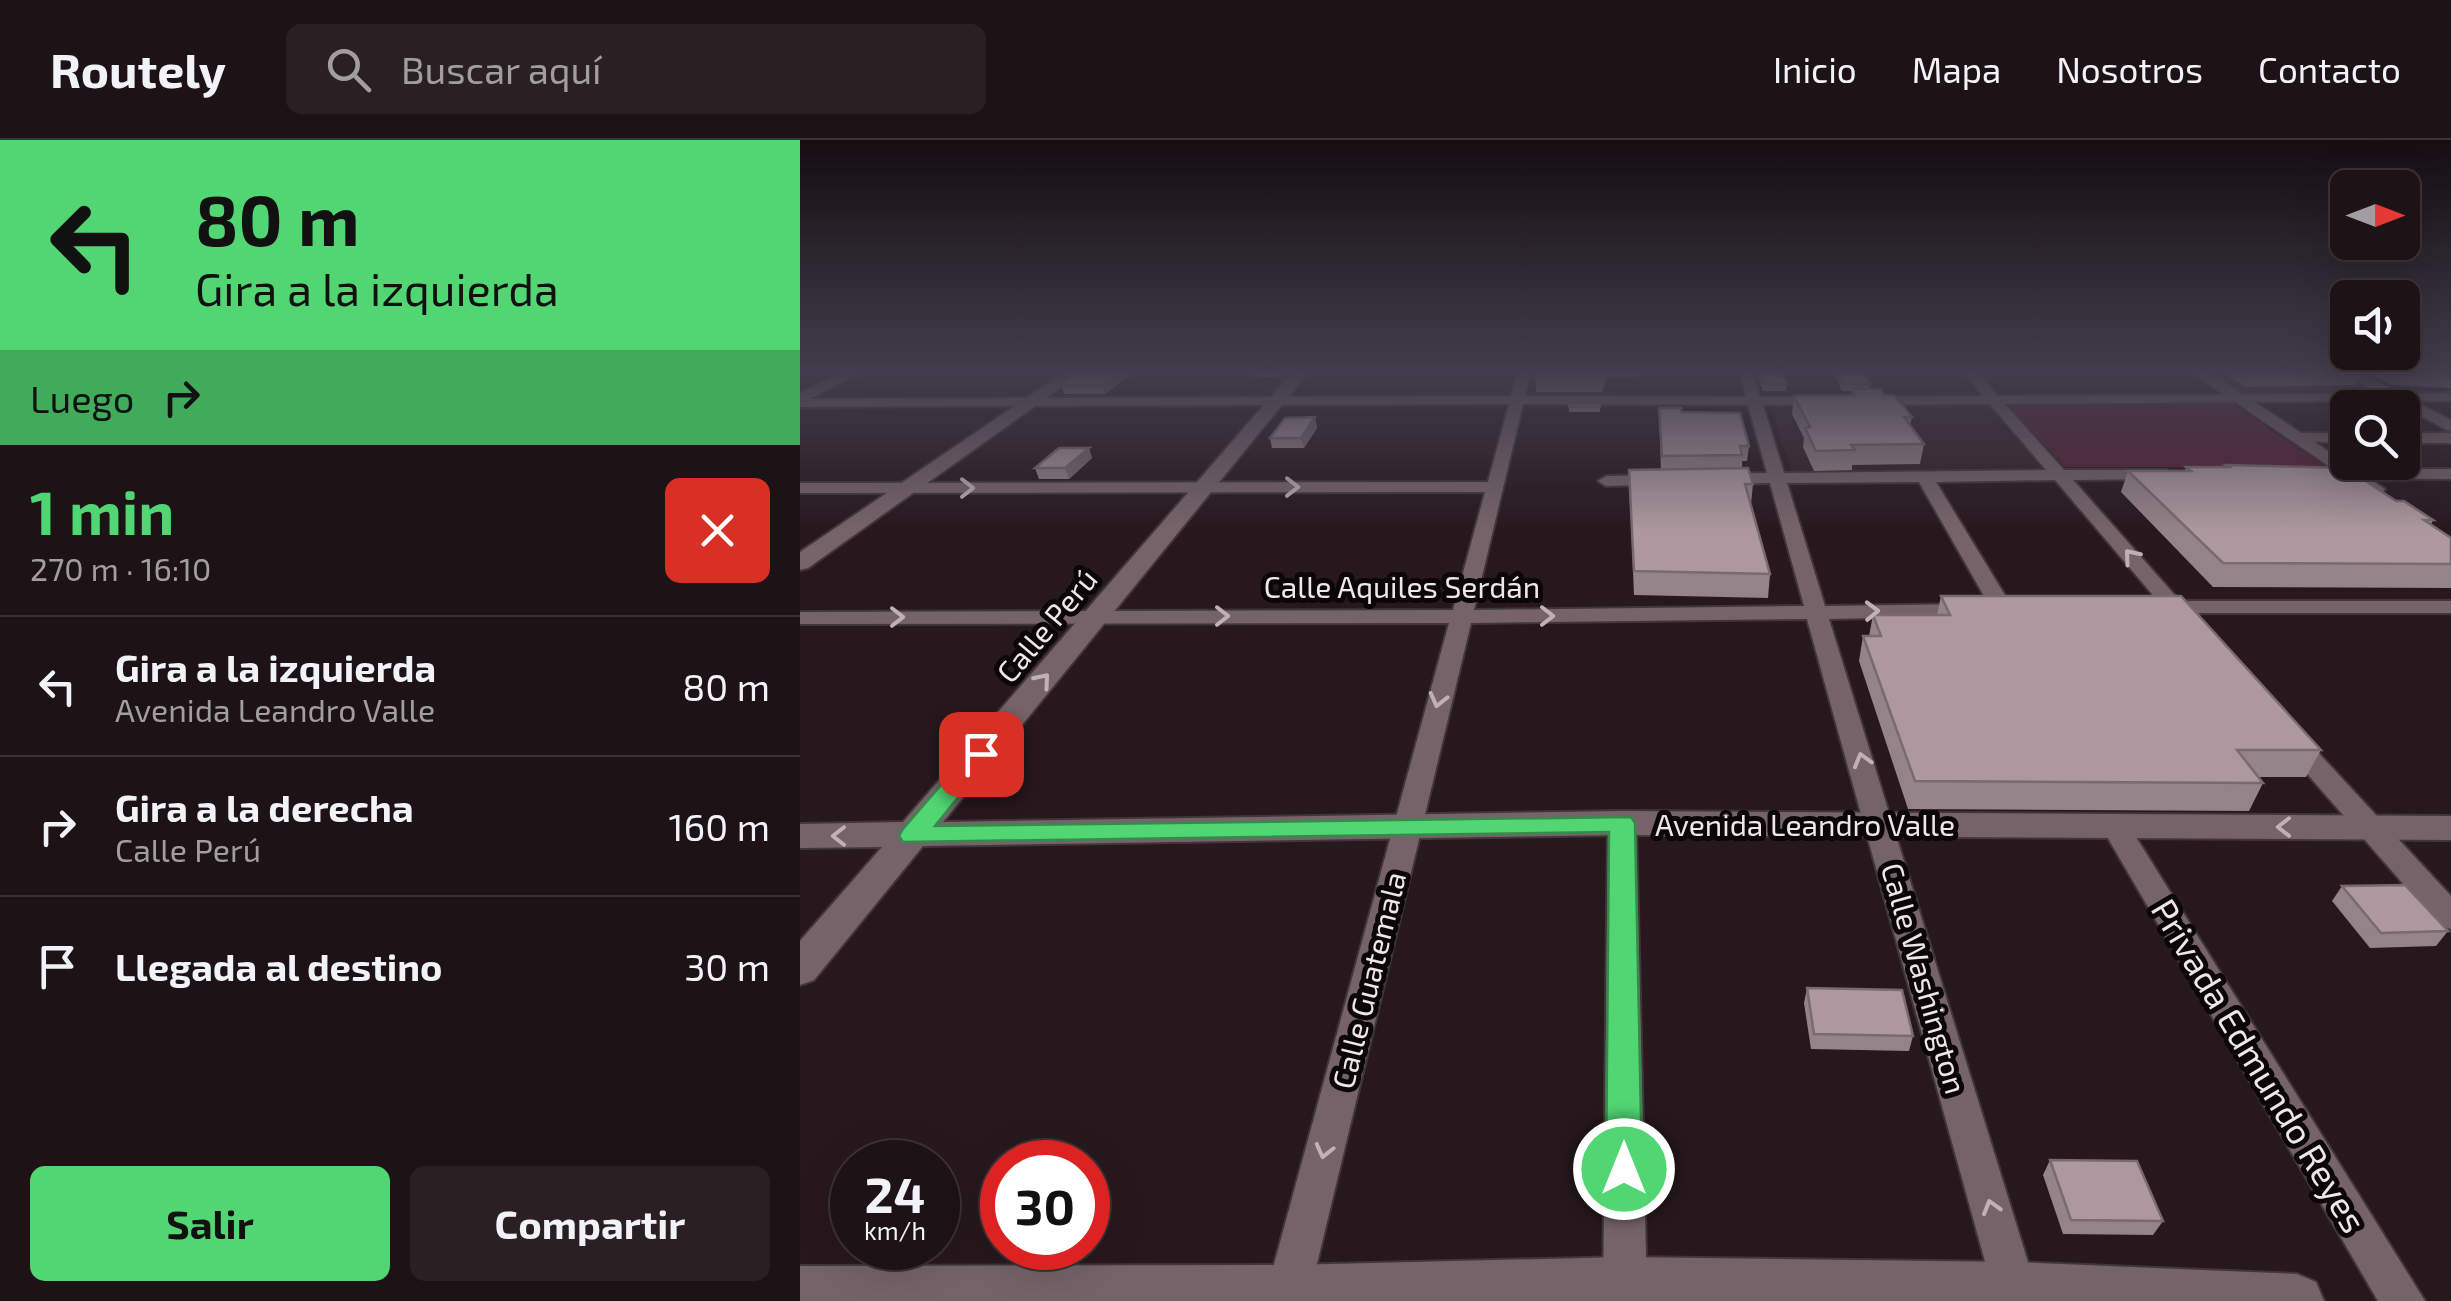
<!DOCTYPE html>
<html lang="es">
<head>
<meta charset="utf-8">
<style>
  :root { --surface:#1d1216; --page:#2a2023; --text:#f1f3f6; --muted:#a09ea1; --line:#3b3235; --accent:#52d673 }
  body { margin:0; font-family:"Exo 2",sans-serif; background:var(--page); color:var(--text); height:100vh; display:flex; flex-direction:column; font-size:38px; white-space:nowrap }
  * { box-sizing:border-box; margin:0 }
  p { font-size:32px; color:var(--muted) }
  .icon { flex:none; width:55px; height:55px; fill:none; stroke:currentColor; stroke-width:2; stroke-linecap:round; stroke-linejoin:round }
  .map { position:relative; flex:1; overflow:hidden }
  .panel { display:flex; flex-direction:column; background:var(--surface); width:800px }
  .panel>* { flex:none }
  .guide { background:#52d673; color:#111; overflow:hidden }
  .needle { width:65px; rotate:90deg }
  .fabs { position:absolute; left:1530px; top:30px; display:grid; gap:20px }
  .fabs a { display:grid; place-items:center; width:90px; height:90px; border-radius:15px; background:var(--surface); box-shadow:0 10px 40px #0002,0 0 0 2px var(--line); font-size:50px }
  .speed { position:absolute; left:30px; top:1000px; display:flex; gap:20px; font-size:50px; font-weight:700; text-align:center }
  .speed>* { display:grid; place-content:center; width:130px; height:130px; border-radius:50%; background:var(--surface); box-shadow:0 10px 40px #0002,0 0 0 2px var(--line); line-height:1 }
  .speed small { font-size:25px; font-weight:400 }
  .speed .limit { border:15px solid #d22; background:#fff; color:#111 }
  .pin { position:absolute; display:grid; place-items:center; width:85px; height:85px; color:#fff; margin:-42px; border-radius:20px; box-shadow:0 5px 15px #0006 }
  .me { position:absolute; width:110px; margin:-55px; rotate:0deg; stroke-linejoin:round; filter:drop-shadow(0 0 8px #0008) }
  .turn { display:flex; align-items:center; gap:35px; height:210px; padding:0 30px; font-size:45px }
  .turn .icon { width:130px; height:130px; stroke-width:2.5 }
  .turn b { display:block; font-size:70px; line-height:85px }
  .then { display:flex; align-items:center; height:95px; padding:0 30px; background:#0003; gap:20px; font-size:38px }
  .round { display:grid; place-items:center; flex:none; width:105px; height:105px; border-radius:15px; background:var(--page) }
  .head { display:flex; align-items:center; justify-content:space-between; height:170px; padding:0 30px }
  h1 { font-size:60px; font-weight:700; line-height:75px; color:var(--accent) }
  .button { display:flex; gap:20px; margin-top:auto; padding:20px 30px }
  .button a { flex:1; height:115px; border-radius:15px; background:var(--accent); color:#111; font-size:40px; font-weight:700; line-height:115px; text-align:center }
  .button a+a { background:var(--page); color:var(--text) }
  ul { padding:0; list-style:none }
  li { display:flex; align-items:center; gap:30px; height:140px; padding:0 30px; border-top:2px solid var(--line) }
  li div { flex:1 }
  li b { display:block; font-size:38px }
  li em { font-style:normal }
  header { display:flex; align-items:center; gap:60px; box-sizing:border-box; height:140px; padding:0 50px; background:var(--surface); border-bottom:2px solid var(--line) }
  header strong { font-size:48px }
  nav { display:flex; gap:55px; margin-inline-start:auto; font-size:35px }
  .search { width:700px; height:90px; background:var(--page); display:flex; align-items:center; gap:25px; box-sizing:border-box; padding:0 35px; border-radius:15px; color:var(--muted); font-size:38px }
  main { display:flex; flex:1; min-height:0 }
  .map>svg:first-child { display:block }
  .built { fill:#341f26 }
  .green { fill:#552035 }
  .lines { fill:none; stroke-linecap:round; stroke-linejoin:round }
  .street-casing { stroke:#403638; stroke-width:4 }
  .secondary-casing { stroke:#403638; stroke-width:4 }
  .street { fill:#766369; fill-rule:evenodd }
  .secondary { fill:#766369; fill-rule:evenodd }
  .wall { fill:#948388 }
  .shaded-wall { fill:#786a6f }
  .building { fill:#ac989e; stroke:#786a6f; stroke-width:2.5 }
  .oneway { stroke:#bfb1b5 }
  .route { fill:#52d673; stroke:#358b4b; stroke-width:2.5 }
  .labels { text-anchor:middle; dominant-baseline:central; stroke-width:10; stroke-linejoin:round; paint-order:stroke }
  .street-label { font-size:30px; fill:#f0e5e8; stroke:#0b0607 }
  .near-street-label { font-size:35px; fill:#f0e5e8; stroke:#0b0607 }
</style>
</head>
<body>
<header>
<strong>Routely</strong>
<div class="search"><svg class="icon" aria-label="search" viewBox="0 0 24 24"><circle cx="10" cy="10" r="6"/><path d="M15 15l6 6"/></svg>Buscar aquí</div>
<nav><a>Inicio</a><a>Mapa</a><a>Nosotros</a><a>Contacto</a></nav>
</header>
<main>
<section class="panel">
<div class="guide">
<div class="turn"><svg class="icon" aria-label="left" viewBox="0 0 24 24"><path d="M17 20v-9H6M10 6l-5 5 5 5"/></svg><div><b>80 m</b>Gira a la izquierda</div></div>
<div class="then">Luego<svg class="icon" aria-label="right" viewBox="0 0 24 24"><path d="M7 20v-9h11M14 6l5 5-5 5"/></svg></div>
</div>
<div class="head"><div><h1>1 min</h1><p>270 m · 16:10</p></div><a class="round" style="background:#d93025;color:#fff"><svg class="icon" aria-label="close" viewBox="0 0 24 24"><path d="M6 6l12 12M18 6L6 18"/></svg></a></div>
<ul>
<li><svg class="icon" aria-label="left" viewBox="0 0 24 24"><path d="M17 20v-9H6M10 6l-5 5 5 5"/></svg><div><b>Gira a la izquierda</b><p>Avenida Leandro Valle</p></div><em>80 m</em></li>
<li><svg class="icon" aria-label="right" viewBox="0 0 24 24"><path d="M7 20v-9h11M14 6l5 5-5 5"/></svg><div><b>Gira a la derecha</b><p>Calle Perú</p></div><em>160 m</em></li>
<li><svg class="icon" aria-label="arrive" viewBox="0 0 24 24"><path d="M6 21V4h12l-3 4 3 4H6"/></svg><div><b>Llegada al destino</b></div><em>30 m</em></li>
</ul>
<div class="button"><a>Salir</a><a>Compartir</a></div>
</section>
<div class="map">
<svg width="1651" height="1161" viewBox="0 0 1651 1161">
  <rect width="100%" height="100%" fill="#27181d"/>
  <polygon class="built" points="1189,264 1246,331 993,335 970,267"/>
  <g class="green">
    <polygon points="1401,229 1536,229 1586,255 1442,255"/>
    <polygon points="1204,261 1428,261 1526,327 1265,327"/>
  </g>
  <g class="lines">
    <defs>
      <g id="street">
        <path d="M50,229H66L10,259L711,256L719,229H731L725,256L946,257L939,229H951L960,257H1026L1033,261L1026,265H963L984,333L1246,330L1190,264L1066,265L1059,261L1066,257L1183,256L1161,229H1174L1198,256L1651,253V261L1205,264L1264,330H1367V338L1361,339L1273,340L1380,461H1651V473H1391L1389,480H1373L1368,473L1353,471L1349,467L1358,461L1255,340L1136,342L1214,470L1203,476L1192,470L1119,342L987,343L1025,466L1170,464L1181,470L1170,476L1029,479L1240,1161H1196L1007,479L671,483L508,1161H464L649,483L0,484V472L653,470L685,352L0,353V343L688,342L709,264L0,267V253ZM723,264L948,265L967,333L921,334L913,339L921,344L970,343L1004,466L674,470Z"/>
        <polygon points="1498,293 1548,293 1548,303 1493,301 1490,298"/>
        <rect x="1602" y="293" width="49" height="10"/>
        <polygon points="1531,329 1651,329 1651,339 1525,338 1525,330"/>
        <polygon points="861,335 867,336 867,344 806,346 798,341 806,336"/>
        <polygon points="1491,591 1500,593 1651,756 1651,789 1640,786 1482,605 1478,599"/>
        <polygon points="822,673 832,676 836,683 847,1161 803,1161 808,683 812,676"/>
        <polygon points="1316,678 1326,681 1625,1161 1578,1161 1302,688 1306,681"/>
      </g>
      <g id="secondary">
        <polygon points="269,229 287,229 8,428 0,430 0,412"/>
        <polygon points="495,229 511,229 143,682 822,671 1651,676 1651,700 822,695 123,706 14,840 0,845 0,801 82,707 0,708 0,684 103,682"/>
        <polygon points="1387,229 1405,229 1585,349 1582,353 1568,353"/>
        <polygon points="1533,229 1552,229 1651,280 1651,292"/>
        <polygon points="825,1117 1214,1122 1497,1134 1516,1142 1524,1161 0,1161 0,1126 488,1125"/>
      </g>
    </defs>
    <use href="#street" class="street-casing"/>
    <use href="#secondary" class="secondary-casing"/>
    <use href="#street" class="street"/>
    <use href="#secondary" class="secondary"/>
  </g>
  <g class="wall">
    <polygon points="285,229 338,229 305,254 264,254 261,245"/>
    <polygon points="449,229 490,229 482,237 451,237"/>
    <polygon points="736,229 838,229 838,237 807,237 802,252 736,252"/>
    <polygon points="956,229 992,229 992,232 983,232 987,244 986,251 963,251"/>
    <polygon points="1032,229 1061,229 1070,244 1069,249 1084,255 1112,277 1110,285 1124,304 1120,324 1052,325 1052,330 1014,331 1003,307 1004,298 992,274 994,256 1051,255 1052,251 1042,251"/>
    <polygon points="1418,229 1651,229 1651,248 1592,245 1562,230 1555,245 1446,247"/>
    <rect x="769" y="264" width="31" height="8"/>
    <polygon points="859,268 881,272 949,306 947,321 942,321 942,328 953,344 951,364 970,434 968,458 834,455 829,330 861,330"/>
    <polygon points="515,277 517,288 504,308 472,308 470,298"/>
    <polygon points="289,308 292,318 269,339 239,339 235,328"/>
    <polygon points="1426,325 1596,361 1633,380 1631,384 1651,398 1651,448 1413,447 1321,352 1328,331 1385,331 1386,327 1425,327"/>
    <polygon points="1141,456 1521,610 1506,637 1458,637 1463,643 1449,671 1108,669 1059,521 1063,496 1069,496 1073,475 1137,475"/>
    <polygon points="1542,746 1648,791 1636,806 1570,808 1532,761"/>
    <polygon points="1007,848 1113,896 1109,911 1011,909 1004,863"/>
    <polygon points="1250,1020 1363,1081 1353,1095 1263,1094 1243,1035"/>
  </g>
  <g class="shaded-wall">
    <polygon points="324,229 338,229 305,254 302,245"/>
    <polygon points="480,229 490,229 482,237"/>
    <polygon points="805,229 807,229 807,237 802,252 802,239"/>
    <polygon points="515,277 517,288 504,308 501,298"/>
    <polygon points="289,308 292,318 269,339 265,328"/>
  </g>
  <g class="building">
    <polygon points="285,229 324,229 302,245 261,245"/>
    <polygon points="739,229 805,229 802,239 736,239"/>
    <polygon points="958,229 982,229 987,244 963,244"/>
    <polygon points="1036,229 1061,229 1070,244 1043,244"/>
    <polygon points="1052,249 1081,249 1084,255 1094,255 1112,277 1104,277 1124,304 1051,305 1055,310 1016,311 1005,288 1010,287 994,256 1055,255"/>
    <rect x="769" y="264" width="31" height="3"/>
    <polygon points="859,268 881,268 881,272 940,273 949,306 940,306 942,315 862,316"/>
    <polygon points="515,277 501,298 470,298 485,278"/>
    <polygon points="259,308 289,308 265,328 235,328"/>
    <polygon points="1426,325 1546,328 1596,361 1604,361 1633,380 1624,380 1651,398 1651,424 1423,423 1328,331 1391,331 1386,327 1429,327"/>
    <polygon points="948,328 953,344 945,344 970,434 834,431 829,330"/>
    <polygon points="1141,456 1381,456 1521,610 1437,610 1463,643 1115,641 1063,496 1081,496 1073,475 1150,475"/>
    <polygon points="1605,745 1648,791 1581,793 1542,746"/>
    <polygon points="1007,848 1102,850 1113,896 1014,894"/>
    <polygon points="1250,1020 1337,1021 1363,1081 1271,1080"/>
  </g>
  <defs><path id="oneway-chevron" d="M-2-3.5L2.5 0L-2 3.5" fill="none" stroke-width="1.6" stroke-linecap="round" stroke-linejoin="round" transform="scale(2.5)"/></defs>
  <g class="oneway">
    <use href="#oneway-chevron" transform="translate(492 347)"/>
    <use href="#oneway-chevron" transform="translate(167 348)"/>
    <use href="#oneway-chevron" transform="translate(1331 416) rotate(-130)"/>
    <use href="#oneway-chevron" transform="translate(1072 471) rotate(-1)"/>
    <use href="#oneway-chevron" transform="translate(422 476)"/>
    <use href="#oneway-chevron" transform="translate(747 476)"/>
    <use href="#oneway-chevron" transform="translate(97 477)"/>
    <use href="#oneway-chevron" transform="translate(243 540) rotate(-50)"/>
    <use href="#oneway-chevron" transform="translate(638 560) rotate(104)"/>
    <use href="#oneway-chevron" transform="translate(1062 620) rotate(-106)"/>
    <use href="#oneway-chevron" transform="translate(1484 687) rotate(180)"/>
    <use href="#oneway-chevron" transform="translate(39 696) rotate(180)"/>
    <use href="#oneway-chevron" transform="translate(524 1011) rotate(104)"/>
    <use href="#oneway-chevron" transform="translate(1191 1067) rotate(-106)"/>
  </g>
  <linearGradient id="sky" x2="0" y2="1"><stop stop-color="#150d10"/><stop offset="0.59" stop-color="#413d4c"/><stop offset="1" stop-color="#413d4c" stop-opacity="0"/></linearGradient>
  <rect width="1651" height="391" fill="url(#sky)"/>
  <polygon class="route" points="181,606 193,614 135,686 831,677 835,683 842,1029 837,1042 824,1047 811,1042 806,1029 809,692 103,702 99,696 103,689 173,608"/>
  <g class="labels">
    <g class="street-label">
      <text x="602" y="446">Calle Aquiles Serdán</text>
      <text transform="translate(246 485) rotate(-50)">Calle Perú</text>
      <text x="1005" y="684">Avenida Leandro Valle</text>
      <text transform="translate(1125 838) rotate(74)">Calle Washington</text>
      <text transform="translate(568 840) rotate(-76)">Calle Guatemala</text>
    </g>
    <g class="near-street-label">
      <text transform="translate(1460 925) rotate(59)">Privada Edmundo Reyes</text>
    </g>
  </g>
</svg>
<div class="fabs">
<a><svg class="needle" viewBox="-14 -14 28 28"><path d="M0-13l5 13h-10z" fill="#e53935"/><path d="M0 13l5-13h-10z" fill="#a09ea1"/></svg></a>
<a><svg class="icon" aria-label="sound" viewBox="0 0 24 24"><path d="M4 9h4l5-4v14l-5-4H4zM17 9q2 3 0 6"/></svg></a>
<a><svg class="icon" aria-label="search" viewBox="0 0 24 24"><circle cx="10" cy="10" r="6"/><path d="M15 15l6 6"/></svg></a>
</div>
<div class="speed"><div>24<small>km/h</small></div><div class="limit">30</div></div>
<div class="pin" style="left:181px;top:614px;background:#d93025"><svg class="icon" aria-label="arrive" viewBox="0 0 24 24"><path d="M6 21V4h12l-3 4 3 4H6"/></svg></div>
<svg class="me" style="left:824px;top:1029px" viewBox="-20 -20 40 40"><circle r="17" fill="#52d673" stroke="#fff" stroke-width="3"/><path d="M0-11L8 9 0 5-8 9z" fill="#fff"/></svg>
</div>
</main>
</body>
</html>
